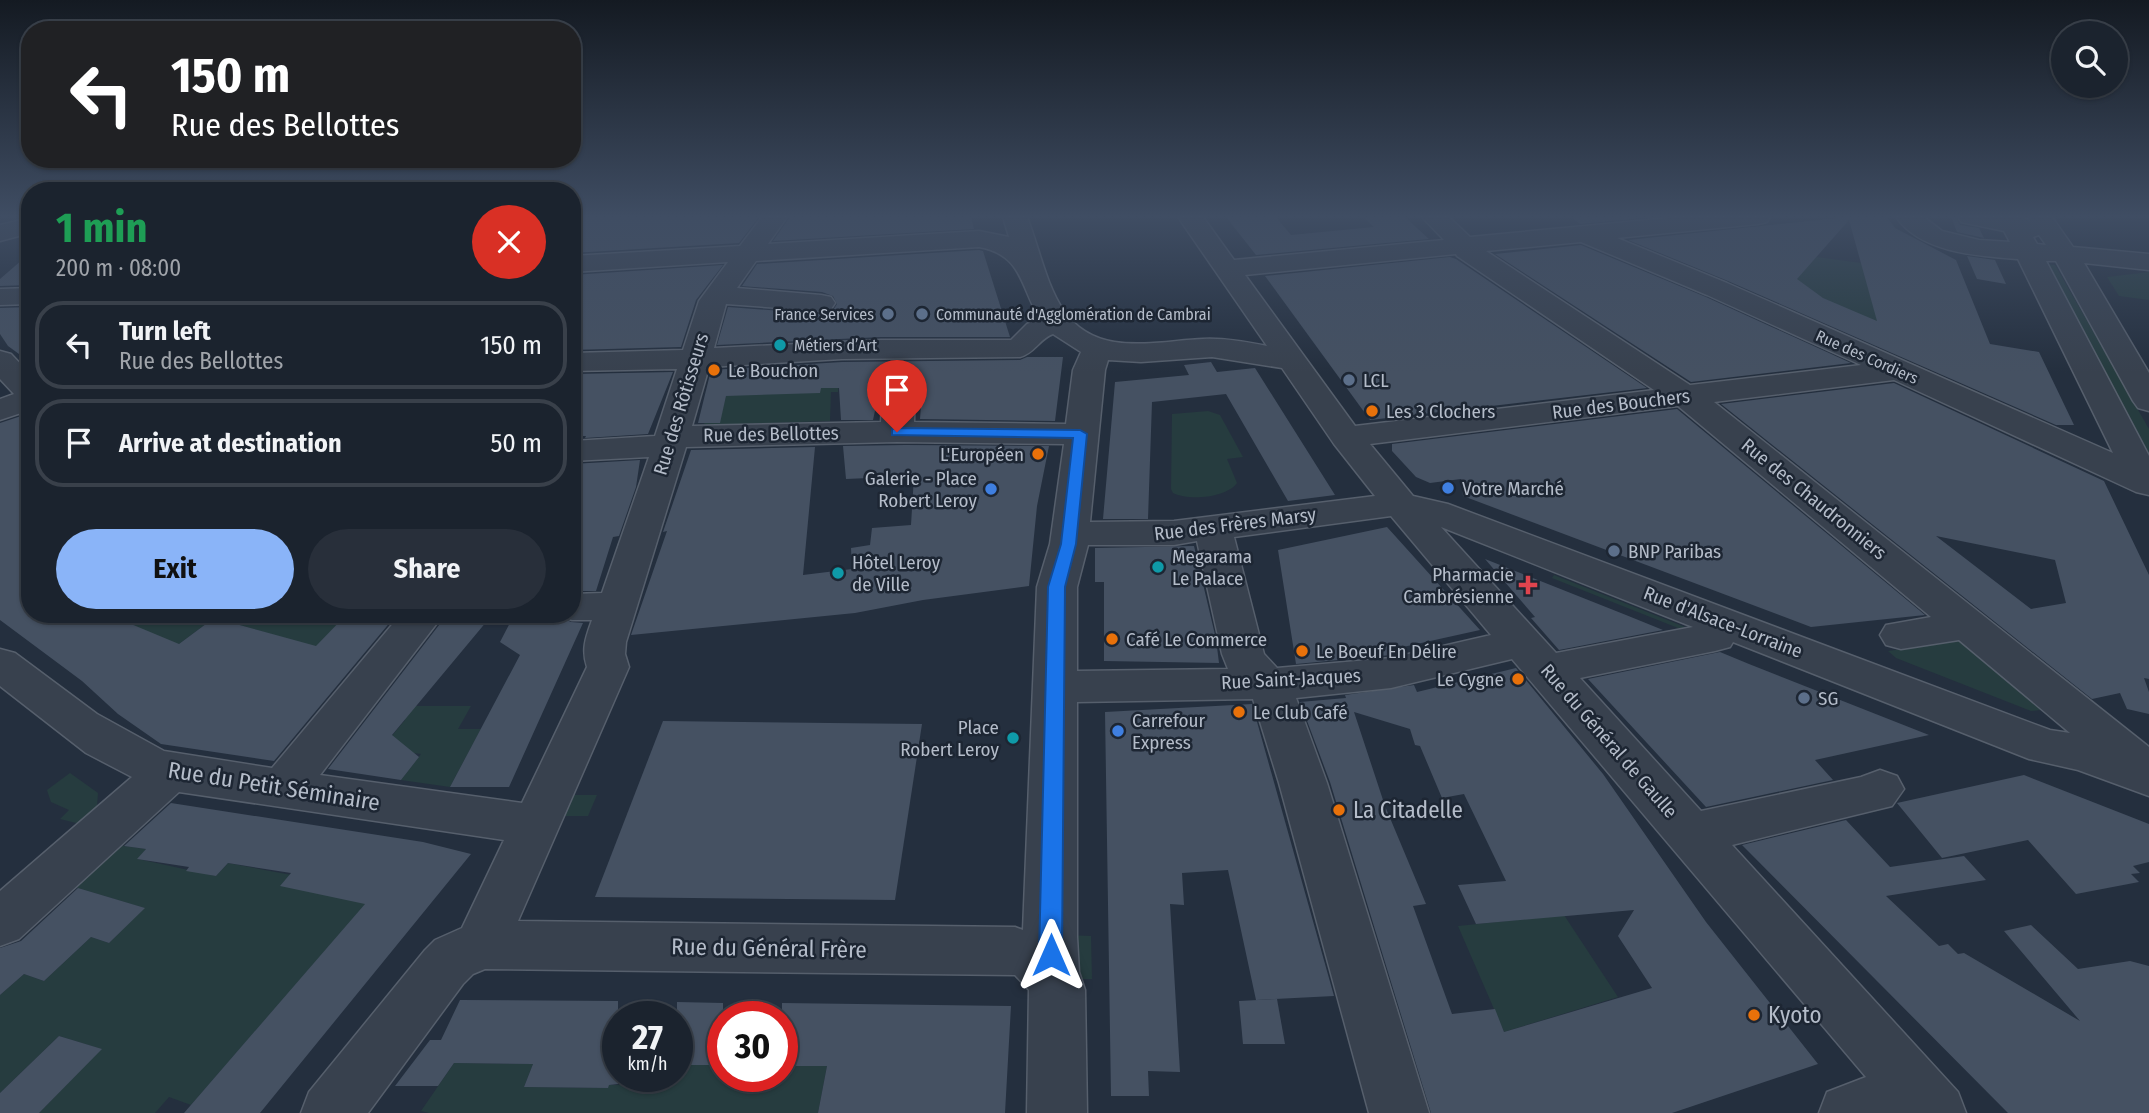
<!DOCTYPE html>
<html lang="en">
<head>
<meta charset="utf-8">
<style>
  :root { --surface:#1b232e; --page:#282f3a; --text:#f1f3f6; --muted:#a0a4aa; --line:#39404a; --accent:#8ab4f8 }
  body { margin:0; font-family:"Fira Sans Condensed",sans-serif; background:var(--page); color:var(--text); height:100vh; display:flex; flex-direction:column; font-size:26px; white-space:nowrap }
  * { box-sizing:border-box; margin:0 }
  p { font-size:23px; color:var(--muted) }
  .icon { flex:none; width:38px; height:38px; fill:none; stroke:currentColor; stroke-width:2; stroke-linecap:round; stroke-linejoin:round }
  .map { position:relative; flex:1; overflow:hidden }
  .sheet { position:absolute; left:21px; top:182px; width:560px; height:441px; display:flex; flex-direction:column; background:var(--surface); border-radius:28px; box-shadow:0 2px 5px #0004,0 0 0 2px var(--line) }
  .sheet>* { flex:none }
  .guide { position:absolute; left:21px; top:21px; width:560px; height:147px; border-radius:28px; box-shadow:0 2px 5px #0004,0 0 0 2px var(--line); background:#202124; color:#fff; overflow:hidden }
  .tools { position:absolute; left:2051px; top:21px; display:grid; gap:14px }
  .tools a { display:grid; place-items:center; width:77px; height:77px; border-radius:50%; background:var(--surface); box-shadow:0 2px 5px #0004,0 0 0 2px var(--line); font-size:35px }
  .speed { position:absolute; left:602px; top:1001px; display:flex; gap:14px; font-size:35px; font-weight:700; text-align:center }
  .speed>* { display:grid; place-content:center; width:91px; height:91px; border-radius:50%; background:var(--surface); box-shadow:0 2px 5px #0004,0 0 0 2px var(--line); line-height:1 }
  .speed small { font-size:18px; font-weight:400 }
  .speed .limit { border:10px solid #d22; background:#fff; color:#111 }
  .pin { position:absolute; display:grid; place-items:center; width:60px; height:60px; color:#fff; margin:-72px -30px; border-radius:50% 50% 50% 0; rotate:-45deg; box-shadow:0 0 7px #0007 }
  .pin .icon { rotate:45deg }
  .me { position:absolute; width:77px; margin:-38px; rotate:0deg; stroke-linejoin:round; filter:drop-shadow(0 0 5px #0008) }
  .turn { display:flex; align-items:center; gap:24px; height:147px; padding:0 35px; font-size:32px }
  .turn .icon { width:91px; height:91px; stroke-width:2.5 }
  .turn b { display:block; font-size:49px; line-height:60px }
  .round { display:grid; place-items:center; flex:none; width:74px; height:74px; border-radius:37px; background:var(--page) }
  .headline { display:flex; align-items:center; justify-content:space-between; height:119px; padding:0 35px }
  h1 { font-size:42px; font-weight:700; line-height:52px; color:#1e9e55 }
  .action { display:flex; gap:14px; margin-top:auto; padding:14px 35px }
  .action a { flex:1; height:80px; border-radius:42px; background:var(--accent); color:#111; font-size:28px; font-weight:700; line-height:80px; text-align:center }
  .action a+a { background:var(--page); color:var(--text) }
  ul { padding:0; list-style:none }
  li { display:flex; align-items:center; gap:21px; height:88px; margin:0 14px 10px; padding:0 21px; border:4px solid var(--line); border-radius:28px }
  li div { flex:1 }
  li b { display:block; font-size:26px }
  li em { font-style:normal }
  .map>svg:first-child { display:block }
  .green { fill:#263c3f }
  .building { fill:#455162; fill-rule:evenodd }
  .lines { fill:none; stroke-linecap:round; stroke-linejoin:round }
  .minor-casing { stroke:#565f6c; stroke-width:3 }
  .minor { fill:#38414e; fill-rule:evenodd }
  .route { fill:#1a73e8; stroke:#114b97; stroke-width:2 }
  .service-dot { fill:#5c6f8a; stroke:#1d2633; stroke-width:2.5 }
  .culture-dot { fill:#0f9aa8; stroke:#1d2633; stroke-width:2.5 }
  .food-dot { fill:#e8710a; stroke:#1d2633; stroke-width:2.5 }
  .shop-dot { fill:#3f7fe0; stroke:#1d2633; stroke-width:2.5 }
  .health-dot { fill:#e0444e; stroke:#1d2633; stroke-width:2.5 }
  .labels { text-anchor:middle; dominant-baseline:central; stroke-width:5; stroke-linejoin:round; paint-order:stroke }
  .far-poi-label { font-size:16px; fill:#b4bcc9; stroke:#1d2633; text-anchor:start }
  .far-street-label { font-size:16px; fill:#b4bcc9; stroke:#1d2633 }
  .poi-label { font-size:19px; fill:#b4bcc9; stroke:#1d2633; text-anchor:start }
  .street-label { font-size:19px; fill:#b4bcc9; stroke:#1d2633 }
  .near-street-label { font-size:23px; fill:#b4bcc9; stroke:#1d2633 }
  .near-poi-label { font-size:23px; fill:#b4bcc9; stroke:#1d2633; text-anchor:start }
</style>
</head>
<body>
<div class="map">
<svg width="2149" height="1113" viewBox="0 0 2149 1113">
  <rect width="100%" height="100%" fill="#242f3e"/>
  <g class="green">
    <polygon points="1817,257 1861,263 1904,335 1784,281"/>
    <polygon points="2043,264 2055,265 2149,429 2149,453"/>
    <polygon points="2149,272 2149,300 2119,296 2107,277"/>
    <polygon points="839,375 838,392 831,392 830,421 706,425 699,420 721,416 726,396"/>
    <path d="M1208,411L1220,415L1243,457L1227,459L1237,483C1226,498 1189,501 1173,493L1171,489L1172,414Z"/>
    <polygon points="1554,575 1685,627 1683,630 1552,578"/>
    <polygon points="119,614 347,614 307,660 271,634 214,618 136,676 114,617"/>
    <polygon points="1960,641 2041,710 2031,711 1896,658 1888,651"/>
    <polygon points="399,706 471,706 458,729 481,729 450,787 401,780 421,754 381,749 405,720"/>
    <polygon points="70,773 98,793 97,806 84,825 60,819 69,810 51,802 47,790"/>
    <polygon points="563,795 597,795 588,816 554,816"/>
    <polygon points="117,845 146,849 138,859 216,876 228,863 377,891 191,1105 169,1097 155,1113 39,1113 101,1049 59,1036 0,1093 0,995 24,974 44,981 91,937 109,943 144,908 71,886"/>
    <polygon points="1564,915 1618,997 1504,1032 1458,926"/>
    <polygon points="1066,935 1091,936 1092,979 1075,979"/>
    <polygon points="454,1063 533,1064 524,1087 607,1088 609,1085 650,1084 653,1076 677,1076 677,1065 723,1065 723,1076 782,1076 782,1066 827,1066 818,1113 429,1113 421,1111"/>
  </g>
  <g class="building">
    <polygon points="572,217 759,217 739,243 572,253"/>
    <polygon points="790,217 971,217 974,229 773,241"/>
    <polygon points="1226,217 1276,217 1291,235 1374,227 1363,217 1405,217 1429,239 1256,255"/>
    <polygon points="1571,217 1652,217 1580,224"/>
    <path d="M1848,217H1887L1895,228L1956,260L1990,344L2039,352L2074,425H2056L1728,281L1628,240ZM1849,220L1877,321L1823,298L1797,279Z"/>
    <polygon points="1951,217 1956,217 1960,225 1979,228 1984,238 1957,232"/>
    <polygon points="1581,245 1706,297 1851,363 1691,382 1495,254"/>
    <polygon points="979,250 983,251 1010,337 881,337 717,345 728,307 821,314 832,312 837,304 833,296 822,292 742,286 757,264"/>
    <polygon points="30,253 30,285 0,286 0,279"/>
    <polygon points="1967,256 1995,260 2006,284 1977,279"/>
    <polygon points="1450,257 1456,259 1647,388 1370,420 1265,276"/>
    <polygon points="723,265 696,300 681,347 572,350 572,275"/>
    <polygon points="30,307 30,362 8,346 0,334 0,308"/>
    <polygon points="1027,357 1063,357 1055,421 920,419 922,392 917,392 917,383 912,376 899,373 888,375 881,383 873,420 841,420 839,388 821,388 820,393 726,396 720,423 698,423 711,370 842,362 1020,360"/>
    <polygon points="1211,362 1217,372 1255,368 1335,495 1288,501 1226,394 1152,402 1148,519 1103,519 1115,382 1189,375 1184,365"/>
    <polygon points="673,372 648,434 585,438 586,436 578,436 582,426 572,427 572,374"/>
    <path d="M1894,383L2104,481L2149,575V679L2144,678L2149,692V714L2127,709L2120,693L2092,699L1721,404ZM1936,536L2055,560L2066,603L2031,609Z"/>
    <polygon points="1677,409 1925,615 1811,627 1463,496 1461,479 1430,483 1416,477 1392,451 1392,444"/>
    <polygon points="30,413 30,614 90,614 98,620 107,614 179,644 214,618 316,646 347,614 397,614 274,761 161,744 118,714 82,681 0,620 0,423"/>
    <polygon points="905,445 1049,446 1037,506 1029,586 923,600 855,613 631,635 667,531 663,532 691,450 815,447 803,575 852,569 851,548 870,545 872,528 911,525 914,476 846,479 843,446"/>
    <polygon points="640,460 636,487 619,536 613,537 596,591 572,591 572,464"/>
    <polygon points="1387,527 1480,630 1394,649 1397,654 1391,655 1296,664 1278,550"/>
    <polygon points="1194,546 1216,639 1219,663 1104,661 1104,582 1095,582 1095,548"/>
    <polygon points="1485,559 1626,615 1663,630 1559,650 1531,618 1535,617"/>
    <polygon points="554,614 571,622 583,623 509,787 450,787 520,655 500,642 514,615"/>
    <polygon points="492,615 392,735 419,757 401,780 328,769 446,616"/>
    <polygon points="1720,652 1749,664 1929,735 1815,760 1833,780 1706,807 1588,679"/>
    <path d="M1516,668L1603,774L1706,922L1818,1064L1672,1113H1431L1330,782L1300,702L1346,698L1345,695L1414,685L1417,692ZM1354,712L1410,729L1415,745L1420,746L1442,798L1464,794L1506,881L1458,885L1476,924L1634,910L1618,936L1652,988L1504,1032L1495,1009L1452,1014L1413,906L1426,904L1385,806Z"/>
    <polygon points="1252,704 1334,996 1256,1000 1228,870 1182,873 1184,905 1170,904 1180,1072 1148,1071 1149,1096 1111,1096 1105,712"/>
    <polygon points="663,721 922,724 895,900 595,897"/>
    <polygon points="2024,775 2149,824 2149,862 2133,866 2140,873 2131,874 2139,882 2076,894 2028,840 1942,858 1897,803"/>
    <polygon points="171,803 423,842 471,854 260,1113 184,1113 365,904 280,886 291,873 228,863 216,876 186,871 189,867 137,859 146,849 124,846"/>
    <polygon points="1846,820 1890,867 1964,856 1986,880 1886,896 1939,946 1948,944 1958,954 1964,953 2080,1021 2004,931 2031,925 2078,969 2130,961 2149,966 2149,1113 2008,1113 1742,845"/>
    <polygon points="78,888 145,908 109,943 91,937 44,981 24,974 0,995 0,948 21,941"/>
    <polygon points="1277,999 1285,1044 1243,1044 1239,1001"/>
    <polygon points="460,1000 618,1001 618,1084 609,1085 608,1088 524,1087 533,1064 454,1063 438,1086 395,1086 430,1040 441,1040"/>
    <polygon points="677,1002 723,1003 723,1065 677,1065"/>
    <polygon points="782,1003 1011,1006 1005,1113 818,1113 827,1066 782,1066"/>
    <polygon points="59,1036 102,1049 39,1113 0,1113 0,1093"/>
  </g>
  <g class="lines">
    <defs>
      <g id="minor">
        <path d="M762,217H787L768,244L979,231L1009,237L1003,217H1027C1039,247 1046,285 1064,311C1097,358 1155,341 1203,339C1225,338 1246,342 1267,346L1178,217H1203L1234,260L1444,240L1422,217H1449L1470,237L1680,217H1770L1767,222L1758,224L1617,238L1727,283L2113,453L2018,259C1978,256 1921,253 1896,217H1924L1942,231L1979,240L2010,242L2004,231L1961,222L1958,217H2022L2030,221L2028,217H2052L2073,247L2149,254V270L2084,263L2149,373V411L2138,408L2133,401L2056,261H2046L2149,456V495L2136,492L1894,380L1714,402L2149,747V796L2078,770L2029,759L1733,642L1730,647L1715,651L1580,678L1701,811L1861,777L1880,770L1897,776L1904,789L1892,806L1732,845L1958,1092L1966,1113H1819L1827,1092L1866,1077L1512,659L1391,688L1296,698L1327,783L1429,1113H1369L1279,783L1253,699L1077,702V937L1079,972L1085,990L1087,1113H1027L1029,990L1015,975L485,969L473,974L463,984L368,1113H301L309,1092L425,950L435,940L462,928L504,840L179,792L19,939L0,946V891L132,777L86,753L0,686V649L15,653L97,714L164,751L272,768L401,614H444L320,775L522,803L587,667C581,649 586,637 592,620H572L556,614H572V594L602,593L649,457L572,461V441L655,436L677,369L572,371V353L683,350L699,301L728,262L572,272V256L740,246ZM2039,235L2046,245L2037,244L2033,237ZM1581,242L1707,295L1861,365L1690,385L1486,251ZM979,247C1023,255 1020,287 1040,319L1027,324L1011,340H881L714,348L726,304L821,311L831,309L835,303L831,297L821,295L737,288L756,261ZM1456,254L1457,256L1654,390L1355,426L1245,275ZM1053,334L1081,352L1073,370L1066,424L914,422L915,385L910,378L899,376L888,378L883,385L881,422L692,426L709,367L842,359L1020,357C1035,353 1039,339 1053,334ZM1212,357L1282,368L1334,444L1375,496L1174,521L1090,522L1105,370L1108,360L1141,362ZM1678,406L1931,617L1886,625L1880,635L1886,645L1901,649L1959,640L2070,733L2050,730L1448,504L1413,496L1370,444ZM897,442L1064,444L1050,544L1037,587L1023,930L1015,927L518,921L629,667L625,654L626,642L686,447ZM1391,516L1491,635L1391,658L1277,668L1264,654L1234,537ZM1441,527L1693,627L1556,653ZM1197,541L1222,654L1228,669L1077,671V587L1088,545H1174Z"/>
        <polygon points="30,218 30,233 0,241 0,225"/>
        <polygon points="30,288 30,304 0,305 0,289"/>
        <polygon points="0,351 11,354 30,374 30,410 0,420 0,399 14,394 0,379"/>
      </g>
    </defs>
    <use href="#minor" class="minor-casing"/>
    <use href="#minor" class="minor"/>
  </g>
  <linearGradient id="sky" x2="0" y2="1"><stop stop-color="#141a22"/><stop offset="0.58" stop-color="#3f4d63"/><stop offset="1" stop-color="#3f4d63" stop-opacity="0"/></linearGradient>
  <rect width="2149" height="373" fill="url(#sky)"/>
  <polygon class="route" points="897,428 1080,430 1087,434 1076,544 1065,587 1062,955 1059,962 1051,965 1043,962 1039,955 1048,587 1061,544 1073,438 892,435 892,429"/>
  <g class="service-dot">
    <circle cx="888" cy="314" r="7"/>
    <circle cx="922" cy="314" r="7"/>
    <circle cx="1349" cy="380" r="7"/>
    <circle cx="1614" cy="551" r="7"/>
    <circle cx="1804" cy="698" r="7"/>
  </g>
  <g class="culture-dot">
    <circle cx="780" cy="345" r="7"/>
    <circle cx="1158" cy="567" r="7"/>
    <circle cx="838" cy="573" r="7"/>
    <circle cx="1013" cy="738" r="7"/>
  </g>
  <g class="food-dot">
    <circle cx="714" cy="370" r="7"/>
    <circle cx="1372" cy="411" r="7"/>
    <circle cx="1038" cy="454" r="7"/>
    <circle cx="1112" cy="639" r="7"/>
    <circle cx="1302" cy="651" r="7"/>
    <circle cx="1518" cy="679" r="7"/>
    <circle cx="1239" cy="712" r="7"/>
    <circle cx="1339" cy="810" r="7"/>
    <circle cx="1754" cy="1015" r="7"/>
  </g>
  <g class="shop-dot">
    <circle cx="1448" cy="488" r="7"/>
    <circle cx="991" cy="489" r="7"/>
    <circle cx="1118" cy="731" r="7"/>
  </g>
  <path class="health-dot" d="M1524.5 574.5h7v7h7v7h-7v7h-7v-7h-7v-7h7z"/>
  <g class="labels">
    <g class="far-poi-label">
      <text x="874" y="314" text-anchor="end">France Services</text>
      <text x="936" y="314">Communauté d'Agglomération de Cambrai</text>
      <text x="794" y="345">Métiers d’Art</text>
    </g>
    <g class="far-street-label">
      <text transform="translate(1867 357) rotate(24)">Rue des Cordiers</text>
    </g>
    <g class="poi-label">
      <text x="728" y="370">Le Bouchon</text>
      <text x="1363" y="380">LCL</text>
      <text x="1386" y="411">Les 3 Clochers</text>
      <text x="1024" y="454" text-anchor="end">L'Européen</text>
      <text x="977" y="478" text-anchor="end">Galerie - Place<tspan x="977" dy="22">Robert Leroy</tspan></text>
      <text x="1462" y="488">Votre Marché</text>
      <text x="1628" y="551">BNP Paribas</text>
      <text x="1172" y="556">Megarama<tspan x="1172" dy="22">Le Palace</tspan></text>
      <text x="852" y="562">Hôtel Leroy<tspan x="852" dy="22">de Ville</tspan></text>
      <text x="1514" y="574" text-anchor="end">Pharmacie<tspan x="1514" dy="22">Cambrésienne</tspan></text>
      <text x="1126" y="639">Café Le Commerce</text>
      <text x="1316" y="651">Le Boeuf En Délire</text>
      <text x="1504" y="679" text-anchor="end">Le Cygne</text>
      <text x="1818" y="698">SG</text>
      <text x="1253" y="712">Le Club Café</text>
      <text x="1132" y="720">Carrefour<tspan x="1132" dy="22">Express</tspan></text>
      <text x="999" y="727" text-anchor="end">Place<tspan x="999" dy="22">Robert Leroy</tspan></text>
    </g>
    <g class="street-label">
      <text transform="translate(681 404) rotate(-73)">Rue des Rôtisseurs</text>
      <text transform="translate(1621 404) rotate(-7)">Rue des Bouchers</text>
      <text transform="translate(771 434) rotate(-1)">Rue des Bellottes</text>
      <text transform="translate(1814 499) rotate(39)">Rue des Chaudronniers</text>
      <text transform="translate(1235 524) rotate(-7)">Rue des Frères Marsy</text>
      <text transform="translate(1723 622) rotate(21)">Rue d'Alsace-Lorraine</text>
      <text transform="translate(1291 679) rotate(-3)">Rue Saint-Jacques</text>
      <text transform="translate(1609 741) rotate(49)">Rue du Général de Gaulle</text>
    </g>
    <g class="near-street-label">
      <text transform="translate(274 786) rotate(9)">Rue du Petit Séminaire</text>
      <text transform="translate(769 948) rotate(1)">Rue du Général Frère</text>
    </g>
    <g class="near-poi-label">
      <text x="1353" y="810">La Citadelle</text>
      <text x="1768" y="1015">Kyoto</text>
    </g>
  </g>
</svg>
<div class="tools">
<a><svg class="icon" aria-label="search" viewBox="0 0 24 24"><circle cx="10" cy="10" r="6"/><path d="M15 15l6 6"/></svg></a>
</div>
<div class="speed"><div>27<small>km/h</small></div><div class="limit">30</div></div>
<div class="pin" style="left:897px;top:432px;background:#d93025"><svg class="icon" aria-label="arrive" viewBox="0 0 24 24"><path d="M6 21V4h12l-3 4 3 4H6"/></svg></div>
<svg class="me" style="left:1051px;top:955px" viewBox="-20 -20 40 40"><path d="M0-17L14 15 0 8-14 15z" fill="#1a73e8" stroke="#fff" stroke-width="4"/></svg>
<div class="guide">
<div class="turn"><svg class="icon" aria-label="left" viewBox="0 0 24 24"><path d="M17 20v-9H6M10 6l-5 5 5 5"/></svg><div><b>150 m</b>Rue des Bellottes</div></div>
</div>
<section class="sheet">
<div class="headline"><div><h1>1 min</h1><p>200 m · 08:00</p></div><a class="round" style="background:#d93025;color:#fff"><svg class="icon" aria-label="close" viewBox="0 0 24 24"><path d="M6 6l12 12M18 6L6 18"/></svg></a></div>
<ul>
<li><svg class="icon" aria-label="left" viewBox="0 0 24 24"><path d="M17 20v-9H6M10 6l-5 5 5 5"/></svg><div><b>Turn left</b><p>Rue des Bellottes</p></div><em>150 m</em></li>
<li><svg class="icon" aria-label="arrive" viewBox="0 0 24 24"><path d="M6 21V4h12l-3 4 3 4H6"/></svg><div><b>Arrive at destination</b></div><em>50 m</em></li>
</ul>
<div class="action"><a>Exit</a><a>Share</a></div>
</section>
</div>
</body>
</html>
